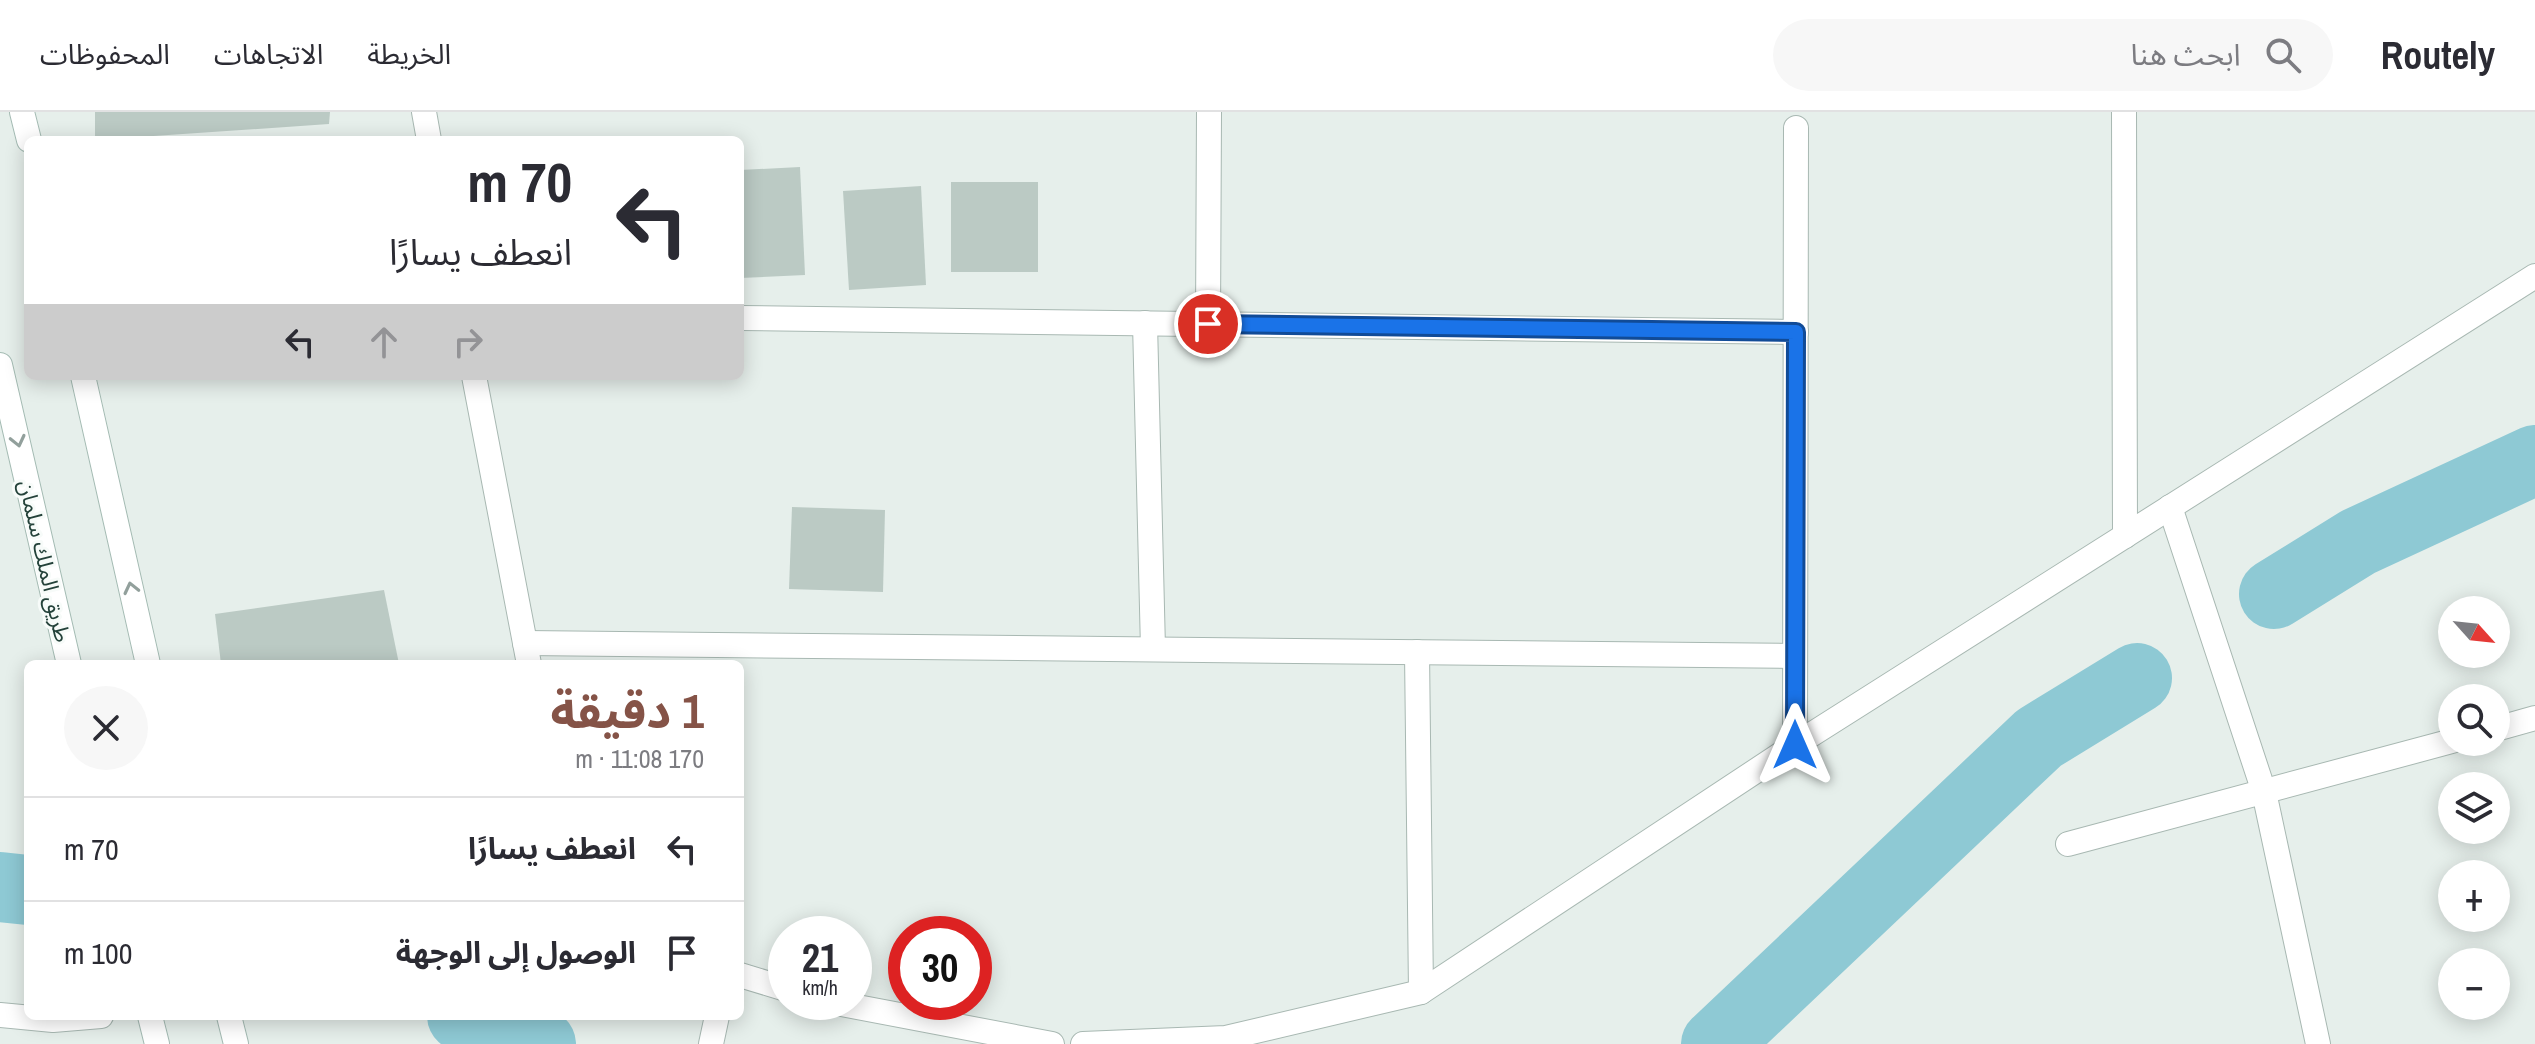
<!DOCTYPE html>
<html lang="ar">
<head>
<meta charset="utf-8">
<style>
  :root { --surface:#fff; --page:#f7f7f7; --text:#2b2b33; --muted:#7c7c81; --line:#e1e1e2; --accent:#855347 }
  body { margin:0; font-family:"Archivo Narrow","Noto Sans Arabic",sans-serif; background:var(--page); color:var(--text); direction:rtl; height:100vh; display:flex; flex-direction:column; font-size:30px; white-space:nowrap }
  * { box-sizing:border-box; margin:0 }
  p { font-size:26px; color:var(--muted) }
  .icon { flex:none; width:44px; height:44px; fill:none; stroke:currentColor; stroke-width:2; stroke-linecap:round; stroke-linejoin:round }
  .map { position:relative; flex:1; overflow:hidden; direction:ltr }
  .side { position:absolute; left:24px; top:548px; width:720px; height:360px; display:flex; flex-direction:column; background:var(--surface); border-radius:12px; box-shadow:0 4px 20px #0003; direction:rtl }
  .side>* { flex:none }
  .banner { position:absolute; left:24px; top:24px; width:720px; height:244px; border-radius:12px; box-shadow:0 4px 20px #0003; direction:rtl; background:#fff; color:var(--text); overflow:hidden }
  .needle { width:52px; rotate:117deg }
  .controls { position:absolute; left:2438px; top:484px; display:grid; gap:16px }
  .controls a { display:grid; place-items:center; width:72px; height:72px; border-radius:50%; background:var(--surface); box-shadow:0 4px 20px #0003; font-size:40px }
  .speed { position:absolute; left:768px; top:804px; display:flex; gap:16px; font-size:40px; font-weight:700; text-align:center }
  .speed>* { display:grid; place-content:center; width:104px; height:104px; border-radius:50%; background:var(--surface); box-shadow:0 4px 20px #0003; line-height:1 }
  .speed small { font-size:20px; font-weight:400 }
  .speed .limit { border:12px solid #d22; background:#fff; color:#111 }
  .pin { position:absolute; display:grid; place-items:center; width:68px; height:68px; color:#fff; margin:-34px; border:4px solid #fff; border-radius:50%; box-shadow:0 2px 8px #0007 }
  .me { position:absolute; width:88px; margin:-44px; rotate:0deg; stroke-linejoin:round; filter:drop-shadow(0 0 6px #0008) }
  .turn { display:flex; align-items:center; gap:28px; height:168px; padding:0 40px; font-size:36px }
  .turn .icon { width:104px; height:104px; stroke-width:2.5 }
  .turn b { display:block; font-size:56px; line-height:68px }
  .lanes { display:flex; align-items:center; height:76px; padding:0 40px; background:#0003; justify-content:center; gap:40px; direction:ltr }
  .lanes .off { opacity:.35 }
  .round { display:grid; place-items:center; flex:none; width:84px; height:84px; border-radius:42px; background:var(--page) }
  .head { display:flex; align-items:center; justify-content:space-between; height:136px; padding:0 40px }
  h1 { font-size:48px; font-weight:700; line-height:60px; color:var(--accent) }
  ul { padding:0; list-style:none }
  li { display:flex; align-items:center; gap:24px; height:104px; padding:0 40px; border-top:2px solid var(--line) }
  li div { flex:1 }
  li b { display:block; font-size:30px }
  li em { font-style:normal }
  header { display:flex; align-items:center; gap:48px; box-sizing:border-box; height:112px; padding:0 40px; background:var(--surface); border-bottom:2px solid var(--line) }
  header strong { font-size:38px }
  nav { display:flex; gap:44px; margin-inline-start:auto; font-size:28px }
  .search { width:560px; height:72px; background:var(--page); display:flex; align-items:center; gap:20px; box-sizing:border-box; padding:0 28px; border-radius:44px; color:var(--muted); font-size:30px }
  .map>svg:first-child { display:block }
  .lines { fill:none; stroke-linecap:round; stroke-linejoin:round }
  .river { stroke:#8ec9d4; stroke-width:70 }
  .building { fill:#bbcac4 }
  .minor-casing { stroke:#a8b8b2; stroke-width:26 }
  .secondary-casing { stroke:#a4bbb3; stroke-width:26 }
  .minor { stroke:#fff; stroke-width:24 }
  .secondary { stroke:#fff; stroke-width:24 }
  .oneway { stroke:#92a09c }
  .route-casing { stroke:#114b97; stroke-width:20 }
  .route { stroke:#1a73e8; stroke-width:14 }
  .labels { text-anchor:middle; dominant-baseline:central; stroke-width:6; stroke-linejoin:round; paint-order:stroke }
  .street-label { font-size:22px; fill:#24423a; stroke:#f7fbf9 }
</style>
</head>
<body>
<header>
<strong>Routely</strong>
<div class="search"><svg class="icon" aria-label="search" viewBox="0 0 24 24"><circle cx="10" cy="10" r="6"/><path d="M15 15l6 6"/></svg>ابحث هنا</div>
<nav><a>الخريطة</a><a>الاتجاهات</a><a>المحفوظات</a></nav>
</header>
<div class="map">
<svg width="2535" height="932" viewBox="0 0 2535 932">
  <rect width="100%" height="100%" fill="#e6efeb"/>
  <g class="lines">
    <g class="river">
      <polyline points="2274,482 2358,430 2535,348"/>
      <polyline points="0,775 28,778"/>
      <polyline points="462,904 541,932"/>
      <polyline points="1716,932 2039,626 2137,566"/>
    </g>
  </g>
  <g class="building">
    <polygon points="95,0 330,0 329,12 95,28"/>
    <polygon points="800,55 805,163 740,166 740,58"/>
    <rect x="951" y="70" width="87" height="90"/>
    <polygon points="921,74 926,173 849,178 843,79"/>
    <polygon points="792,395 885,398 883,480 789,477"/>
    <polygon points="384,478 399,552 221,552 215,502"/>
  </g>
  <g class="lines">
    <defs>
      <g id="minor">
        <polyline points="424,0 429,28"/>
        <polyline points="2124,0 2125,424"/>
        <polyline points="740,206 1796,220"/>
        <polyline points="1145,211 1153,537"/>
        <polyline points="1208,212 1209,0"/>
        <polyline points="474,264 529,552"/>
        <polyline points="2170,395 2264,680 2318,932"/>
        <polyline points="525,531 1795,544"/>
        <polyline points="1417,540 1421,880"/>
        <polyline points="2496,617 2535,606"/>
        <polyline points="1795,633 1796,16"/>
        <polyline points="2068,732 2452,629"/>
        <polyline points="740,863 786,877"/>
        <polyline points="831,890 1052,932"/>
        <polyline points="0,903 53,908 101,904"/>
        <polyline points="711,932 717,904"/>
        <polyline points="1083,932 1226,926 1421,880 1795,633 2535,164"/>
      </g>
      <g id="secondary">
        <polyline points="22,0 29,28"/>
        <polyline points="0,253 69,552"/>
        <polyline points="83,264 148,552"/>
        <polyline points="150,904 157,932"/>
        <polyline points="229,904 236,932"/>
      </g>
    </defs>
    <use href="#minor" class="minor-casing"/>
    <use href="#secondary" class="secondary-casing"/>
    <use href="#minor" class="minor"/>
    <use href="#secondary" class="secondary"/>
  </g>
  <defs><path id="oneway-chevron" d="M-2-3.5L2.5 0L-2 3.5" fill="none" stroke-width="1.6" stroke-linecap="round" stroke-linejoin="round" transform="scale(2)"/></defs>
  <g class="oneway">
    <use href="#oneway-chevron" transform="translate(18 329) rotate(77)"/>
    <use href="#oneway-chevron" transform="translate(131 476) rotate(-103)"/>
  </g>
  <g class="lines">
    <defs>
      <polyline id="route" points="1208,212 1796,220 1795,633"/>
    </defs>
    <use href="#route" class="route-casing"/>
    <use href="#route" class="route"/>
  </g>
  <g class="labels">
    <g class="street-label">
      <text transform="translate(45 449) rotate(77)">طريق الملك سلمان</text>
    </g>
  </g>
</svg>
<div class="controls">
<a><svg class="needle" viewBox="-14 -14 28 28"><path d="M0-13l5 13h-10z" fill="#e53935"/><path d="M0 13l5-13h-10z" fill="#7c7c81"/></svg></a>
<a><svg class="icon" aria-label="search" viewBox="0 0 24 24"><circle cx="10" cy="10" r="6"/><path d="M15 15l6 6"/></svg></a>
<a><svg class="icon" aria-label="layers" viewBox="0 0 24 24"><path d="M12 4l9 5-9 5-9-5zM3 14l9 5 9-5"/></svg></a>
<a>+</a>
<a>−</a>
</div>
<div class="speed"><div>21<small>km/h</small></div><div class="limit">30</div></div>
<div class="pin" style="left:1208px;top:212px;background:#d93025"><svg class="icon" aria-label="arrive" viewBox="0 0 24 24"><path d="M6 21V4h12l-3 4 3 4H6"/></svg></div>
<svg class="me" style="left:1795px;top:633px" viewBox="-20 -20 40 40"><path d="M0-17L14 15 0 8-14 15z" fill="#1a73e8" stroke="#fff" stroke-width="4"/></svg>
<div class="banner">
<div class="turn"><svg class="icon" aria-label="left" viewBox="0 0 24 24"><path d="M17 20v-9H6M10 6l-5 5 5 5"/></svg><div><b>70 m</b>انعطف يسارًا</div></div>
<div class="lanes"><svg class="icon" aria-label="left" viewBox="0 0 24 24"><path d="M17 20v-9H6M10 6l-5 5 5 5"/></svg><svg class="icon off" aria-label="ahead" viewBox="0 0 24 24"><path d="M12 20V5M6 11l6-6 6 6"/></svg><svg class="icon off" aria-label="right" viewBox="0 0 24 24"><path d="M7 20v-9h11M14 6l5 5-5 5"/></svg></div>
</div>
<section class="side">
<div class="head"><div><h1>1 دقيقة</h1><p>170 m · 11:08</p></div><a class="round"><svg class="icon" aria-label="close" viewBox="0 0 24 24"><path d="M6 6l12 12M18 6L6 18"/></svg></a></div>
<ul>
<li><svg class="icon" aria-label="left" viewBox="0 0 24 24"><path d="M17 20v-9H6M10 6l-5 5 5 5"/></svg><div><b>انعطف يسارًا</b></div><em>70 m</em></li>
<li><svg class="icon" aria-label="arrive" viewBox="0 0 24 24"><path d="M6 21V4h12l-3 4 3 4H6"/></svg><div><b>الوصول إلى الوجهة</b></div><em>100 m</em></li>
</ul>
</section>
</div>
</body>
</html>
